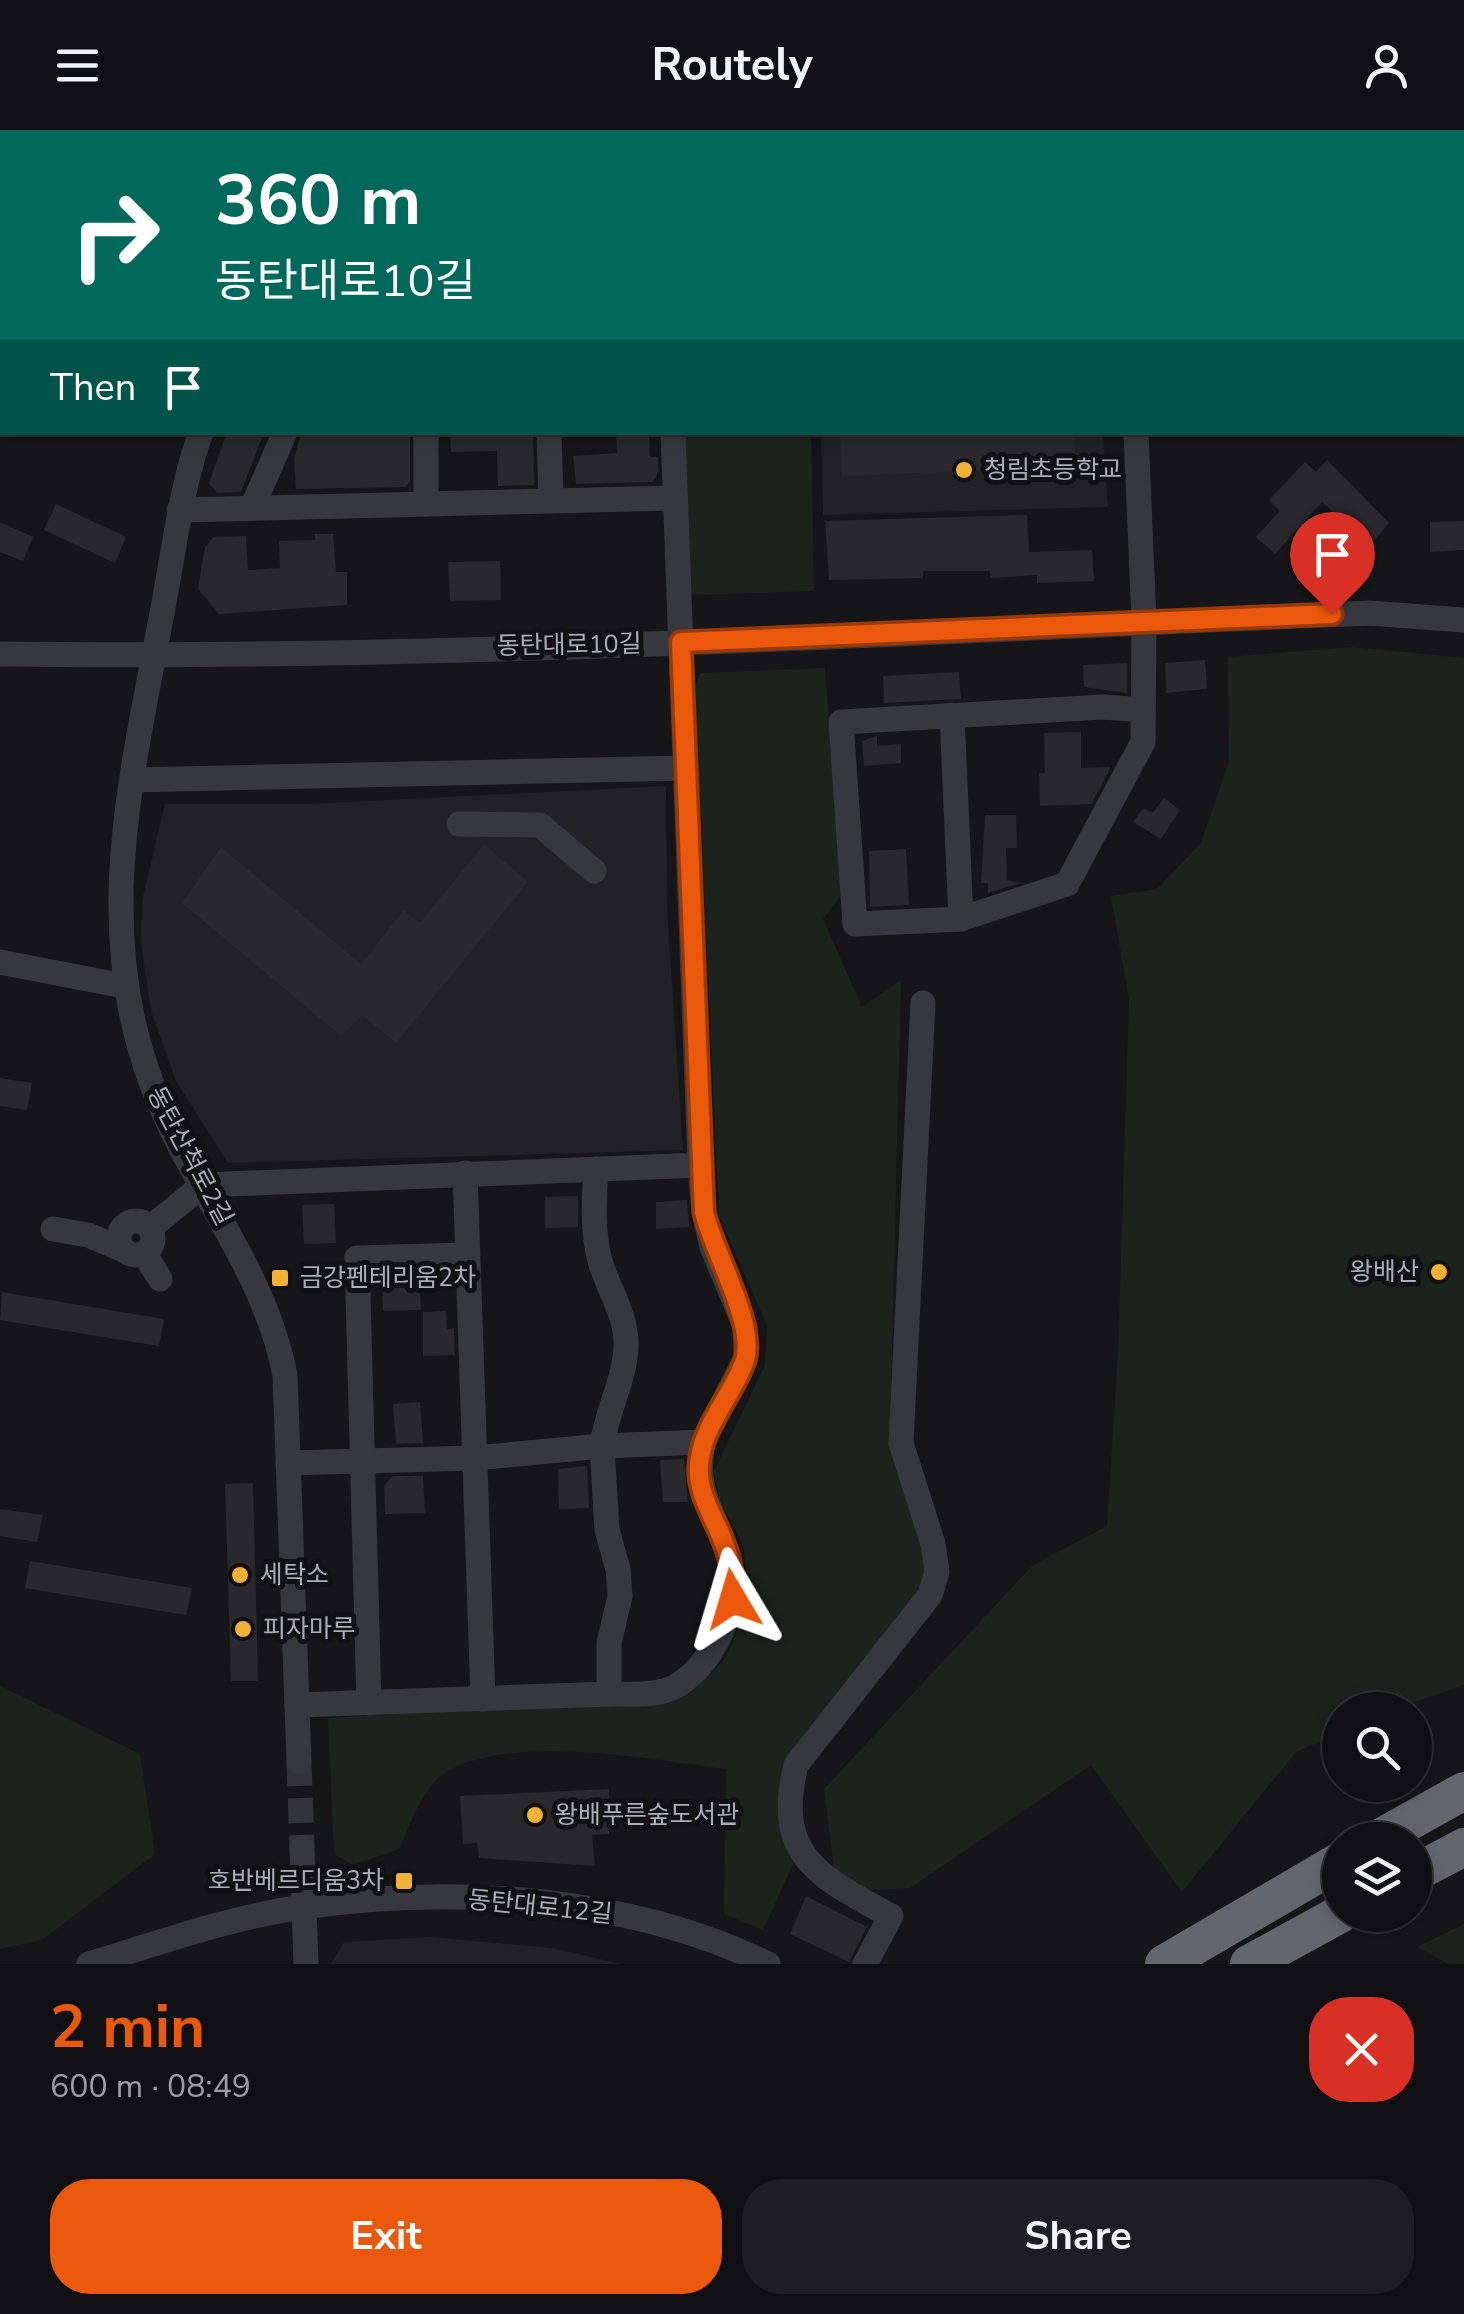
<!DOCTYPE html>
<html lang="en">
<head>
<meta charset="utf-8">
<style>
  :root { --surface:#101012; --page:#1e1e20; --text:#f1f3f6; --muted:#9c9d9f; --line:#303032; --accent:#ea580c }
  body { margin:0; font-family:"Nunito Sans","Noto Sans KR",sans-serif; background:var(--page); color:var(--text); height:100vh; display:flex; flex-direction:column; font-size:38px; white-space:nowrap }
  * { box-sizing:border-box; margin:0 }
  p { font-size:32px; color:var(--muted) }
  .icon { flex:none; width:55px; height:55px; fill:none; stroke:currentColor; stroke-width:2; stroke-linecap:round; stroke-linejoin:round }
  .map { position:relative; height:1834px; overflow:hidden }
  .details { display:flex; flex-direction:column; background:var(--surface); flex:1 }
  .details>* { flex:none }
  .guide { position:absolute; left:0px; top:0px; width:1465px; height:305px; box-shadow:0 5px 15px #0003,0 0 0 2px var(--line); background:#00695c; color:#fff; overflow:hidden }
  .fabs { position:absolute; left:1322px; top:1562px; display:grid; gap:20px }
  .fabs a { display:grid; place-items:center; width:110px; height:110px; border-radius:50%; background:var(--surface); box-shadow:0 5px 15px #0003,0 0 0 2px var(--line); font-size:50px }
  .pin { position:absolute; display:grid; place-items:center; width:85px; height:85px; color:#fff; margin:-102px -42px; border-radius:50% 50% 50% 0; rotate:-45deg; box-shadow:0 0 10px #0007 }
  .pin .icon { rotate:45deg }
  .me { position:absolute; width:110px; margin:-55px; rotate:353deg; stroke-linejoin:round; filter:drop-shadow(0 0 8px #0008) }
  .turn { display:flex; align-items:center; gap:35px; height:210px; padding:0 50px; font-size:45px }
  .turn .icon { width:130px; height:130px; stroke-width:2.5 }
  .turn b { display:block; font-size:70px; line-height:85px }
  .then { display:flex; align-items:center; height:95px; padding:0 50px; background:#0003; gap:20px; font-size:38px }
  .round { display:grid; place-items:center; flex:none; width:105px; height:105px; border-radius:40px; background:var(--page) }
  .head { display:flex; align-items:center; justify-content:space-between; height:170px; padding:0 50px }
  h1 { font-size:60px; font-weight:700; line-height:75px; color:var(--accent) }
  .primary-button { display:flex; gap:20px; margin-top:auto; padding:20px 50px }
  .primary-button a { flex:1; height:115px; border-radius:40px; background:var(--accent); color:#fff; font-size:40px; font-weight:700; line-height:115px; text-align:center }
  .primary-button a+a { background:var(--page); color:var(--text) }
  header { display:flex; justify-content:space-between; align-items:center; height:130px; padding:0 50px; background:var(--surface); font-size:45px; font-weight:700 }
  .map>svg:first-child { display:block }
  .built { fill:#222225 }
  .green { fill:#1c231d }
  .building { fill:#29292c }
  .lines { fill:none; stroke-linecap:round; stroke-linejoin:round }
  .minor-tunnel { stroke:#333438; stroke-width:25; stroke-dasharray:25 12; stroke-linecap:butt }
  .minor { stroke:#37383d; stroke-width:25 }
  .highway { stroke:#63666e; stroke-width:38 }
  .route-casing { stroke:#983908; stroke-width:25 }
  .route { stroke:#ea580c; stroke-width:18 }
  .poi-dot { fill:#f2b134; stroke:#111113; stroke-width:4 }
  .labels { text-anchor:middle; dominant-baseline:central; stroke-width:10; stroke-linejoin:round; paint-order:stroke }
  .poi-label { font-size:25px; fill:#a8adb8; stroke:#111113; text-anchor:start }
  .street-label { font-size:25px; fill:#a8adb8; stroke:#111113 }
</style>
</head>
<body>
<header><svg class="icon" aria-label="menu" viewBox="0 0 24 24"><path d="M4 6h16M4 12h16M4 18h16"/></svg>Routely<svg class="icon" aria-label="person" viewBox="0 0 24 24"><circle cx="12" cy="8" r="4"/><path d="M4 21q1-7 8-7t8 7"/></svg></header>
<div class="map">
<svg width="1464" height="1834" viewBox="0 0 1464 1834">
  <rect width="100%" height="100%" fill="#161618"/>
  <g class="built">
    <polygon points="814,0 1086,0 1087,2 814,2"/>
    <polygon points="821,303 1103,303 1108,377 823,385"/>
    <polygon points="666,656 667,778 683,1020 228,1033 176,951 151,881 141,814 142,771 165,674 309,674"/>
    <polygon points="430,1807 552,1818 621,1834 331,1834 344,1812"/>
  </g>
  <g class="green">
    <polygon points="684,303 811,303 814,461 691,465"/>
    <polygon points="1352,517 1464,528 1464,1555 1392,1580 1340,1580 1340,1603 1296,1622 1182,1762 1091,1635 910,1758 837,1762 824,1659 1033,1435 1107,1396 1118,1225 1129,870 1111,766 1157,759 1201,713 1229,632 1228,527"/>
    <path d="M825,538L841,765L823,789L862,877L901,850L890,1303L927,1430V1454L791,1628L781,1695L794,1732L763,1800L724,1784L726,1639C653,1630 505,1601 442,1645C421,1661 410,1696 399,1719L353,1735L334,1724L328,1588L677,1566L705,1549L726,1528L749,1470L743,1415L719,1368L714,1341L765,1235L767,1195L719,1086L695,555L701,543Z"/>
    <polygon points="0,1556 140,1624 155,1724 42,1810 0,1819"/>
    <polygon points="1464,1794 1464,1834 1449,1834 1417,1817"/>
  </g>
  <g class="building">
    <polygon points="227,302 264,302 241,362 217,363 209,353"/>
    <polygon points="302,302 410,302 410,352 405,357 296,359 294,328"/>
    <polygon points="450,302 533,302 534,355 498,356 497,321 451,322"/>
    <polygon points="616,302 649,302 650,327 658,327 658,344 652,352 576,354 573,326 617,323"/>
    <polygon points="840,302 1074,302 1076,343 1020,346 1020,339 842,346"/>
    <polygon points="1327,330 1389,393 1370,416 1322,372 1275,424 1256,407 1280,381 1269,370 1305,332 1316,342"/>
    <polygon points="56,374 126,407 115,433 44,400"/>
    <polygon points="1027,385 1029,422 1092,420 1094,451 1037,453 1037,445 990,448 990,441 923,441 923,448 829,450 825,391"/>
    <polygon points="1464,391 1464,420 1430,422 1430,392"/>
    <polygon points="0,392 33,407 23,431 0,422"/>
    <polygon points="315,404 333,404 336,442 347,442 347,475 219,484 198,459 205,417 214,407 246,406 248,440 280,438 279,411 315,410"/>
    <polygon points="500,431 501,470 450,471 448,432"/>
    <polygon points="1205,530 1207,559 1166,563 1165,533"/>
    <polygon points="1127,533 1127,563 1084,557 1083,535"/>
    <polygon points="959,542 961,569 884,573 883,546"/>
    <polygon points="1081,602 1081,638 1111,637 1091,674 1040,676 1039,643 1045,643 1044,603"/>
    <polygon points="877,606 877,616 901,614 901,633 864,636 862,611"/>
    <polygon points="1164,668 1180,680 1161,709 1133,692 1143,678 1153,683"/>
    <polygon points="985,685 1016,685 1017,718 1006,718 1007,750 1020,753 988,763 988,753 981,753"/>
    <polygon points="484,714 528,752 396,913 362,885 341,906 182,773 221,717 361,834 404,780 420,793"/>
    <polygon points="906,719 909,775 870,777 869,721"/>
    <polygon points="0,948 32,953 27,980 0,976"/>
    <polygon points="578,1066 578,1097 545,1098 545,1067"/>
    <polygon points="687,1070 689,1097 656,1099 656,1072"/>
    <polygon points="334,1074 336,1113 304,1114 302,1075"/>
    <polygon points="419,1145 421,1180 383,1181 382,1154 405,1153 405,1146"/>
    <polygon points="2,1162 164,1189 159,1216 0,1190"/>
    <polygon points="446,1181 447,1199 454,1198 455,1225 423,1226 423,1182"/>
    <polygon points="420,1272 423,1313 396,1314 393,1274"/>
    <polygon points="684,1329 688,1372 663,1372 660,1330"/>
    <polygon points="587,1336 589,1378 559,1379 558,1339"/>
    <polygon points="392,1346 423,1346 425,1383 385,1384 384,1356"/>
    <polygon points="253,1353 258,1551 231,1551 225,1354"/>
    <polygon points="0,1379 43,1385 37,1412 0,1406"/>
    <polygon points="30,1431 192,1458 186,1485 25,1458"/>
    <polygon points="609,1659 609,1704 592,1705 595,1736 479,1728 477,1713 463,1714 460,1666"/>
    <polygon points="806,1766 867,1797 849,1832 790,1804"/>
  </g>
  <g class="lines">
    <polyline class="minor-tunnel" points="299,1631 302,1718"/>
    <g class="minor">
      <polyline points="384,0 384,2"/>
      <polyline points="429,0 429,2"/>
      <polyline points="541,0 541,2"/>
      <polyline points="654,0 654,2"/>
      <polyline points="1124,0 1124,2"/>
      <polyline points="308,2 308,0"/>
      <path d="M201,302C181,358 175,415 164,472C134,637 90,794 153,957C191,1057 264,1137 285,1245L299,1631"/>
      <polyline points="549,302 551,371"/>
      <polyline points="1136,302 1144,492 1143,612 1067,754 961,789 855,794 841,592 1103,577 1143,580"/>
      <polyline points="426,374 426,302"/>
      <polyline points="252,378 285,302"/>
      <polyline points="179,380 675,368"/>
      <path d="M0,524C456,530 913,502 1369,483L1464,490"/>
      <polyline points="952,585 961,789"/>
      <polyline points="132,650 686,638"/>
      <polyline points="459,694 540,695 594,741"/>
      <polyline points="0,832 124,856"/>
      <polyline points="465,1043 483,1569"/>
      <circle cx="136" cy="1108" r="17"/>
      <polyline points="150,1098 203,1055 700,1035 673,302"/>
      <polyline points="53,1099 88,1105 124,1120"/>
      <polyline points="144,1123 160,1149"/>
      <path d="M288,1333L475,1328L602,1316C606,1281 627,1247 626,1211C625,1183 608,1158 600,1131C592,1101 594,1070 596,1039"/>
      <path d="M609,1564C628,1564 652,1566 670,1559C710,1542 741,1477 731,1436C720,1387 692,1367 703,1312"/>
      <polyline points="369,1573 357,1128 466,1125"/>
      <polyline points="297,1575 609,1564 609,1513 620,1466 618,1439 607,1400 602,1316 703,1312 746,1228 745,1196 712,1117 704,1083 700,1035"/>
      <polyline points="302,1718 306,1834"/>
      <path d="M89,1834C159,1813 231,1787 303,1777C456,1755 628,1766 768,1834"/>
      <path d="M865,1834L891,1786C821,1747 773,1728 796,1635L930,1465L937,1442L933,1414L901,1313L923,873"/>
    </g>
    <g class="highway">
      <polyline points="1376,1710 1464,1661"/>
      <polyline points="1415,1743 1464,1717"/>
      <polyline points="1164,1834 1340,1731"/>
      <polyline points="1249,1834 1340,1784"/>
    </g>
  </g>
  <g class="lines">
    <defs>
      <path id="route" d="M733,1469C733,1450 732,1434 725,1416C716,1389 697,1366 699,1336C701,1296 733,1266 745,1230C756,1194 713,1121 704,1082L681,512L1332,484"/>
    </defs>
    <use href="#route" class="route-casing"/>
    <use href="#route" class="route"/>
  </g>
  <g class="poi-dot">
    <circle cx="964" cy="340" r="10"/>
    <circle cx="1439" cy="1142" r="10"/>
    <rect x="270" y="1138" width="20" height="20" rx="5"/>
    <circle cx="240" cy="1445" r="10"/>
    <circle cx="243" cy="1499" r="10"/>
    <circle cx="535" cy="1685" r="10"/>
    <rect x="394" y="1741" width="20" height="20" rx="5"/>
  </g>
  <g class="labels">
    <g class="poi-label">
      <text x="984" y="340">청림초등학교</text>
      <text x="1419" y="1142" text-anchor="end">왕배산</text>
      <text x="300" y="1148">금강펜테리움2차</text>
      <text x="260" y="1445">세탁소</text>
      <text x="263" y="1499">피자마루</text>
      <text x="555" y="1685">왕배푸른숲도서관</text>
      <text x="384" y="1751" text-anchor="end">호반베르디움3차</text>
    </g>
    <g class="street-label">
      <text transform="translate(569 515) rotate(-1)">동탄대로10길</text>
      <text transform="translate(190 1026) rotate(62)">동탄산척로2길</text>
      <text transform="translate(540 1777) rotate(6)">동탄대로12길</text>
    </g>
  </g>
</svg>
<div class="fabs">
<a><svg class="icon" aria-label="search" viewBox="0 0 24 24"><circle cx="10" cy="10" r="6"/><path d="M15 15l6 6"/></svg></a>
<a><svg class="icon" aria-label="layers" viewBox="0 0 24 24"><path d="M12 4l9 5-9 5-9-5zM3 14l9 5 9-5"/></svg></a>
</div>
<div class="pin" style="left:1332px;top:484px;background:#d93025"><svg class="icon" aria-label="arrive" viewBox="0 0 24 24"><path d="M6 21V4h12l-3 4 3 4H6"/></svg></div>
<svg class="me" style="left:733px;top:1469px" viewBox="-20 -20 40 40"><path d="M0-17L14 15 0 8-14 15z" fill="#ea580c" stroke="#fff" stroke-width="4"/></svg>
<div class="guide">
<div class="turn"><svg class="icon" aria-label="right" viewBox="0 0 24 24"><path d="M7 20v-9h11M14 6l5 5-5 5"/></svg><div><b>360 m</b>동탄대로10길</div></div>
<div class="then">Then<svg class="icon" aria-label="arrive" viewBox="0 0 24 24"><path d="M6 21V4h12l-3 4 3 4H6"/></svg></div>
</div>
</div>
<section class="details">
<div class="head"><div><h1>2 min</h1><p>600 m · 08:49</p></div><a class="round" style="background:#d93025;color:#fff"><svg class="icon" aria-label="close" viewBox="0 0 24 24"><path d="M6 6l12 12M18 6L6 18"/></svg></a></div>
<div class="primary-button"><a>Exit</a><a>Share</a></div>
</section>
</body>
</html>
